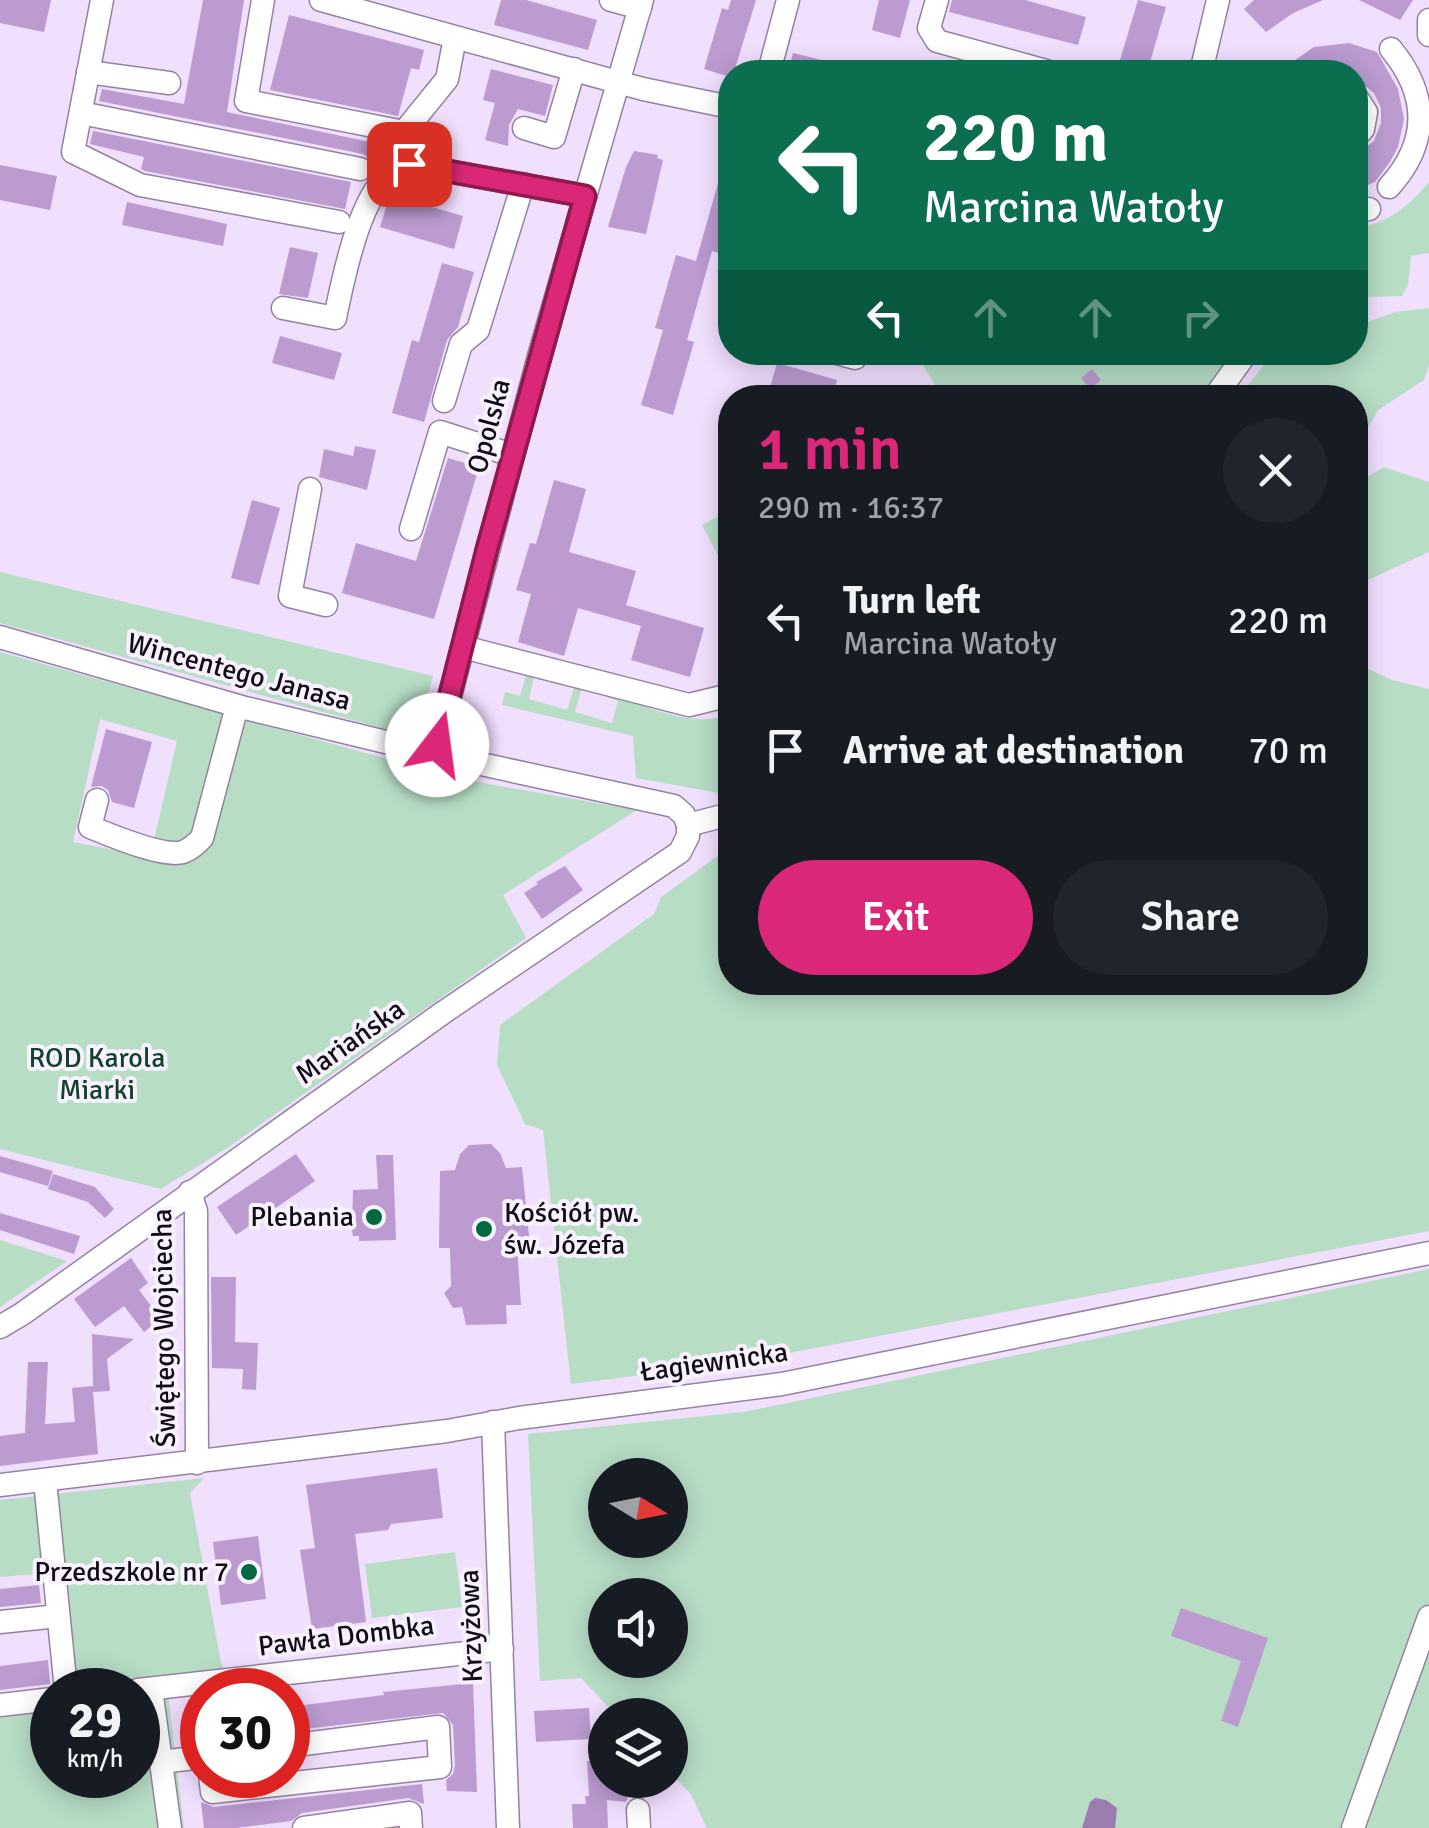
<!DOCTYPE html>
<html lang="en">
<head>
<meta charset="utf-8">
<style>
  :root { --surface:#171b24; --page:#20242c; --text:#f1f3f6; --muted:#9ea1a6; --accent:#db2777 }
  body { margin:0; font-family:Signika,sans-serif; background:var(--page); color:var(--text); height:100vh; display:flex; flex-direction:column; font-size:38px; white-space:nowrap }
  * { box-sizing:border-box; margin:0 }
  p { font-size:32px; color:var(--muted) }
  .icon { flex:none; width:55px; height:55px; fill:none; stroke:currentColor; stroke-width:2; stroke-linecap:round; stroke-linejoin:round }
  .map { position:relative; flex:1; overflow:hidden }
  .sheet { position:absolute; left:718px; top:385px; width:650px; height:610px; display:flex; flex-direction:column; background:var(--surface); border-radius:40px; box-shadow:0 5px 25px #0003 }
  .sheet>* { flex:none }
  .hud { position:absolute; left:718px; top:60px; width:650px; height:305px; border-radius:40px; box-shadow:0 5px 25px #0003; background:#0b6e4f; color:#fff; overflow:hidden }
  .needle { width:65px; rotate:100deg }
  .fabs { position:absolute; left:588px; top:1458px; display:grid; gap:20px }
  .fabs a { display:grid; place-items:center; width:100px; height:100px; border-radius:50%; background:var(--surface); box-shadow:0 5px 25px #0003; font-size:50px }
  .speed { position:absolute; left:30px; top:1668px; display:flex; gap:20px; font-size:50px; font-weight:700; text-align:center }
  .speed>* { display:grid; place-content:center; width:130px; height:130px; border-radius:50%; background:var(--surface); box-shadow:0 5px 25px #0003; line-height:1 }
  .speed small { font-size:25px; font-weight:400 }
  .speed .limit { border:15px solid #d22; background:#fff; color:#111 }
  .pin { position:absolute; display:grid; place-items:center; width:85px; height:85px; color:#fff; margin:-42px; border-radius:20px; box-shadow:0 5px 15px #0006 }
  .me { position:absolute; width:110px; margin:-55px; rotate:15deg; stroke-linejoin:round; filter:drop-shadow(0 0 8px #0008) }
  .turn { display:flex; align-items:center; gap:35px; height:210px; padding:0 40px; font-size:45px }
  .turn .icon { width:130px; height:130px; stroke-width:2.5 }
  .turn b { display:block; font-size:70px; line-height:85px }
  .lanes { display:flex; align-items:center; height:95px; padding:0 40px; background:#0003; justify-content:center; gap:50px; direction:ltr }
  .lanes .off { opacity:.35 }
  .round { display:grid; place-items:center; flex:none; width:105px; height:105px; border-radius:52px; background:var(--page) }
  .headline { display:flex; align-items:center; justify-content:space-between; height:170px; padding:0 40px }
  h1 { font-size:60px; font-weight:600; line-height:75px; color:var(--accent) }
  .primary-button { display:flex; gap:20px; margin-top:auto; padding:20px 40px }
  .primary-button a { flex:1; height:115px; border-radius:60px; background:var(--accent); color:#fff; font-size:40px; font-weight:600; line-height:115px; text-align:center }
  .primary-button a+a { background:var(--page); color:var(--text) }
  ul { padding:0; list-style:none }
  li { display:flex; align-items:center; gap:30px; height:130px; padding:0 40px }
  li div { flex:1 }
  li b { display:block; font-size:38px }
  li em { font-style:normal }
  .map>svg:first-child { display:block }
  .green { fill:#b7ddc5; fill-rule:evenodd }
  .water { fill:#9b7caf }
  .building { fill:#bb9bd0 }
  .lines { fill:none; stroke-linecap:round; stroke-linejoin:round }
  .minor-casing { stroke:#9483a0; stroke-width:25 }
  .minor { stroke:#fff; stroke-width:22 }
  .route-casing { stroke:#8e194d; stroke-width:25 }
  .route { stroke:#db2777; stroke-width:18 }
  .poi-dot { fill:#006940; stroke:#f8f1fe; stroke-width:4 }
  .labels { text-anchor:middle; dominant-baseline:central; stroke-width:8; stroke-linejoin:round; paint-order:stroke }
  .street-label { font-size:28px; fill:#120c16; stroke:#f8f1fe }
  .park-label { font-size:28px; fill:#11422a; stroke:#f8f1fe }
  .poi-label { font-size:28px; fill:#120c16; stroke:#f8f1fe; text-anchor:end }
</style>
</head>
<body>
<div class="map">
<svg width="1429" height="1828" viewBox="0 0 1429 1828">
  <rect width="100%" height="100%" fill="#f1dffe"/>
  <g class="green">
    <path d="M1429,182V253L1411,256L1408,285L1402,296L1363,297L1362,324L1395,312L1429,308V365L1424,380L1378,410L1355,451V398L1239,397L1273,353L1355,352V228C1386,225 1409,206 1429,182Z"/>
    <polygon points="916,353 1234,353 1204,398 942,397"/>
    <polygon points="1384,467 1429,482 1429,552 1366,581 1355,579 1355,484"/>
    <polygon points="730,510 730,556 721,561 702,525"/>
    <polygon points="0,572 433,676 419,728 403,734 0,623"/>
    <path d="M0,652L460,779L637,810L503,895L526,938L227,1148L161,1189L0,1149ZM100,719L177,741L150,857L73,842Z"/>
    <polygon points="1355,663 1392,680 1429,689 1429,1231 743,1362 571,1384 543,1130 525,1124 497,1065 500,1025 654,914 661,897 730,847 730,982 1355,982"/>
    <path d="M526,675L545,679L534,677L529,699L567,710L574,688L561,684L562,681L582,686L575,712L612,723L618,701L607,697L608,694C645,705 693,730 730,714V795L636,778L633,736L502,705L505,692L520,696Z"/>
    <polygon points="0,1240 67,1261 0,1307"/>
    <path d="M1429,1269V1828H707L690,1793L670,1772V1715H616L581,1678L540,1681L528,1434L744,1412ZM605,1475H670V1540H605ZM605,1595H670V1660H605Z"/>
    <polygon points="204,1478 190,1493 221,1663 232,1686 168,1694 184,1828 0,1828 0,1714 52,1709 52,1775 138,1775 138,1690 73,1690 60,1572 0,1577 0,1500"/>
    <polygon points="455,1552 462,1607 372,1618 365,1564"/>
  </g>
  <polygon class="water" points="1095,1798 1106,1800 1117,1808 1115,1828 1082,1828 1090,1802"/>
  <g class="building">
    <polygon points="0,0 51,0 44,32 0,23"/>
    <polygon points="203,0 244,0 227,112 375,143 371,159 363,154 99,101 102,89 184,104"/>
    <polygon points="501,0 526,0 597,20 588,50 494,25"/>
    <polygon points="731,0 756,0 734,72 730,72 730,77 704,69 722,8 728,10"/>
    <polygon points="879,0 910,0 900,38 872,30"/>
    <polygon points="952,0 1025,0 1086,17 1078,45 949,12"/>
    <polygon points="1138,0 1166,7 1148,69 1120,60"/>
    <polygon points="1254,0 1323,0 1293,13 1266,32 1244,9"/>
    <polygon points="1359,0 1413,0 1400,20"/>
    <polygon points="289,15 424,50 419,70 411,68 398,116 270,90"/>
    <polygon points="1349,43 1377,52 1398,89 1404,119 1398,147 1390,162 1375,182 1355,190 1355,155 1374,141 1381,123 1381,108 1374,93 1355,78 1355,72 1278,72 1314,47"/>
    <polygon points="793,53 851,67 850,72 788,72"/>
    <polygon points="491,69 553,85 545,116 518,109 509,125 508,146 485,140 495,103 483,100"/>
    <polygon points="93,131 351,182 345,209 145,171 141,169 144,157 90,144"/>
    <polygon points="634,151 658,155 657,158 663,160 646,234 608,227 626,167"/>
    <polygon points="726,155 730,156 730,256 712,251 687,340 694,342 673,415 641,405 663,330 655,328 676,255 696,261"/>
    <polygon points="0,165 57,176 50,210 0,200"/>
    <polygon points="390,195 463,216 454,249 380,227"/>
    <polygon points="127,202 227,224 223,246 122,225"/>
    <polygon points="290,247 318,253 308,298 279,294"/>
    <polygon points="442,263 474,272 458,327 447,340 424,422 392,413 412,340 419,342"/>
    <polygon points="280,336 342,353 334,380 272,363"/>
    <polygon points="777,363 837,380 832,398 767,398"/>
    <polygon points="1092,369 1101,380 1090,389 1081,378"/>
    <polygon points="355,446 376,450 367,490 319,477 324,449 353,456"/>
    <polygon points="448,458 479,467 434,619 342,593 356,543 416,561"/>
    <polygon points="554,480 586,489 569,552 636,571 626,605 704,628 690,677 631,660 641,626 578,608 564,656 518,642 531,594 516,590 530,543 536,544"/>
    <polygon points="252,500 280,508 259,585 231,578"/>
    <polygon points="106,729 152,742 134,808 112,802 108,790 102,786 91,787"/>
    <polygon points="565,866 583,890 542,919 524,893 538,884 536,882"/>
    <polygon points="491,1144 500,1153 506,1168 522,1167 530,1245 517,1245 521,1305 506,1305 507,1324 466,1325 462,1307 453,1308 444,1293 451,1286 450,1248 439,1248 440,1171 455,1170 460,1154 469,1145"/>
    <polygon points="296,1154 315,1181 236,1235 217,1207"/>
    <polygon points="376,1155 393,1155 396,1240 359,1241 359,1236 353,1236 352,1230 353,1190 378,1189"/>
    <polygon points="0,1156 53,1171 48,1186 0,1172"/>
    <polygon points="53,1174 95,1187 114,1209 105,1218 88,1202 48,1189"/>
    <polygon points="0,1213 80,1236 74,1254 0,1230"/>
    <polygon points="131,1258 148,1283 139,1290 161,1319 144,1332 124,1306 95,1327 74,1299"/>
    <polygon points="211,1277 236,1277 235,1342 258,1343 256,1390 242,1389 243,1369 212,1368"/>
    <polygon points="92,1334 134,1339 107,1359 110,1391 93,1392 98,1454 0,1466 0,1436 25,1433 28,1362 48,1362 45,1424 75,1422 72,1388 93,1386"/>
    <polygon points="437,1468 443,1518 391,1524 388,1530 355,1534 366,1622 312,1629 300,1550 315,1548 306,1485"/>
    <polygon points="258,1536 266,1599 221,1605 213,1542"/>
    <polygon points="39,1585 41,1603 0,1607 0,1589"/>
    <polygon points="1181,1608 1268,1638 1238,1727 1221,1721 1241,1661 1171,1636"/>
    <polygon points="48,1660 50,1684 0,1690 0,1666"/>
    <polygon points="473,1683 477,1792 447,1791 446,1780 453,1774 455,1766 453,1725 443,1713 288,1731 288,1707 384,1695 383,1692"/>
    <polygon points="589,1708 591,1739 536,1742 534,1711"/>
    <polygon points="605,1760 605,1780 639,1780 640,1794 629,1794 626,1802 607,1800 608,1828 573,1828 572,1804 586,1804 585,1796 589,1796 587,1761"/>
    <polygon points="422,1784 424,1804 408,1798 302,1813 291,1821 236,1828 204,1828 201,1802 214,1807"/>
  </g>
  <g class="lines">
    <defs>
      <g id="minor">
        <polyline points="102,0 73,152 140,185 339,222"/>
        <polyline points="263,0 246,101 404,132 447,79 455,38"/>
        <polyline points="321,0 643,89 730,107"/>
        <polyline points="611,0 640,8"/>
        <polyline points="937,0 929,28 937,41 1050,72"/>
        <polyline points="1429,20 1429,35"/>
        <polyline points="88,72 169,83"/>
        <polyline points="769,72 788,0"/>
        <polyline points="1201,72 1218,0"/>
        <polyline points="1355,95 1366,112 1363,129 1355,138"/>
        <polyline points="81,113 360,169"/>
        <polyline points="524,128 554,137 574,69"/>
        <path d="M1389,187C1429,143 1429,95 1391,49"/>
        <polyline points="1355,211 1369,209"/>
        <path d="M283,308L335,318C343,280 363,169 409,164L585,196"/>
        <polyline points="833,352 855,358 856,352"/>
        <polyline points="1214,398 1247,352"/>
        <polyline points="444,401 461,344 478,330 523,184"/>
        <polyline points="310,489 290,596 326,605"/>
        <polyline points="411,529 440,432 512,455"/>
        <polyline points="0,637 245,708 435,754 674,806 684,815 688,825"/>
        <polyline points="463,647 689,705 730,695"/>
        <polyline points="435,754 539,356 642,0"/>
        <path d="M97,800L90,827C110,835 163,858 183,852C191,849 196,844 202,838L237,706"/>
        <polyline points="688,825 730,814"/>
        <polyline points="190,1192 196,1211 197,1463"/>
        <polyline points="0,1327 22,1314 444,1012 680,852 688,836 688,825"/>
        <polyline points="493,1422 508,1828"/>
        <polyline points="45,1481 66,1690"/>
        <polyline points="0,1485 447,1431 519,1418 782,1384 1429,1253"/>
        <polyline points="0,1622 58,1616"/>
        <polyline points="151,1689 170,1828"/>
        <polyline points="138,1690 502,1649"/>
        <polyline points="0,1705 52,1699"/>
        <polyline points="161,1762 202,1757"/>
        <polyline points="210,1775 212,1792 440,1767 438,1727 288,1746"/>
        <polyline points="638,1810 639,1828"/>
        <polyline points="304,1828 410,1813 411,1828"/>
        <polyline points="1353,1828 1429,1617"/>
      </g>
    </defs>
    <use href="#minor" class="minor-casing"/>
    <use href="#minor" class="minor"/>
  </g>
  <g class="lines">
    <defs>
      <polyline id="route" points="409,164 585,196 487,549 437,745"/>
    </defs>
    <use href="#route" class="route-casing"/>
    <use href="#route" class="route"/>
  </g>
  <g class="poi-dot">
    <circle cx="374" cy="1217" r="10"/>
    <circle cx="484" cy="1229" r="10"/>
    <circle cx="249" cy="1572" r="10"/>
  </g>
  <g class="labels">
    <g class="street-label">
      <text transform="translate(489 426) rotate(-75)">Opolska</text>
      <text transform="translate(239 672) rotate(15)">Wincentego Janasa</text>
      <text transform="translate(350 1042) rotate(-35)">Mariańska</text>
      <text transform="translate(164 1328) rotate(-91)">Świętego Wojciecha</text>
      <text transform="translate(714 1362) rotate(-8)">Łagiewnicka</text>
      <text transform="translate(471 1626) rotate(-92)">Krzyżowa</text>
      <text transform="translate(346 1636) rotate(-7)">Pawła Dombka</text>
    </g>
    <g class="park-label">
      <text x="97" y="1058">ROD Karola<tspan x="97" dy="32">Miarki</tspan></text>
    </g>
    <g class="poi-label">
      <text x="504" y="1213" text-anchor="start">Kościół pw.<tspan x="504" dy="32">św. Józefa</tspan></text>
      <text x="354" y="1217">Plebania</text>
      <text x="229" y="1572">Przedszkole nr 7</text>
    </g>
  </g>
</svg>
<div class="fabs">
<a><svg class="needle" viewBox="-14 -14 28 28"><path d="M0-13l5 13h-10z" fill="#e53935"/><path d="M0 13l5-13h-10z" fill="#9ea1a6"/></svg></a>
<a><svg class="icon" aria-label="sound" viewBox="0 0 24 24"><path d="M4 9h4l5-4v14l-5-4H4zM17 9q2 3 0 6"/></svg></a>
<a><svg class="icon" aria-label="layers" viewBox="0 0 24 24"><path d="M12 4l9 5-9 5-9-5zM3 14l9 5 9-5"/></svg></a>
</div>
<div class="speed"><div>29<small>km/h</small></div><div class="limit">30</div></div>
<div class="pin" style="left:409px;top:164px;background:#d93025"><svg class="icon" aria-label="arrive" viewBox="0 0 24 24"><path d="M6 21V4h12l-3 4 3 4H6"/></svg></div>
<svg class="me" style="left:437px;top:745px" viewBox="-20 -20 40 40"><circle r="19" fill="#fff"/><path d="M0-13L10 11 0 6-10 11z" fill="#db2777"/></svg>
<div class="hud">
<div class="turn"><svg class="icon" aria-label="left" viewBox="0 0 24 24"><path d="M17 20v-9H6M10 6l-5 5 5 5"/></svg><div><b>220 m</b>Marcina Watoły</div></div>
<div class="lanes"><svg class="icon" aria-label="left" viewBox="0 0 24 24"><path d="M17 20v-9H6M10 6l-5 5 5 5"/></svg><svg class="icon off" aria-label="ahead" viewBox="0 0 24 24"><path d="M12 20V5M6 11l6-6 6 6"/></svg><svg class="icon off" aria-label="ahead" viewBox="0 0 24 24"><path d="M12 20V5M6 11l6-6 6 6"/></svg><svg class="icon off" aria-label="right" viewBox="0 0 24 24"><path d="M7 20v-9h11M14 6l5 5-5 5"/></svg></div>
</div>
<section class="sheet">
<div class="headline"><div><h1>1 min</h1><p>290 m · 16:37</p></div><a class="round"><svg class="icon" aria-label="close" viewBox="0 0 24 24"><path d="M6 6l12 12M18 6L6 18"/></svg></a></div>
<ul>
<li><svg class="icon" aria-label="left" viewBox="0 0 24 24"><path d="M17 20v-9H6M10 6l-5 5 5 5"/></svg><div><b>Turn left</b><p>Marcina Watoły</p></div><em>220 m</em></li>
<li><svg class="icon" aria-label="arrive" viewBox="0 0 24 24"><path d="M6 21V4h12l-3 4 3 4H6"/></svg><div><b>Arrive at destination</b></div><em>70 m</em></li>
</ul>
<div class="primary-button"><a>Exit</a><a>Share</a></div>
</section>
</div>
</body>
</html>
